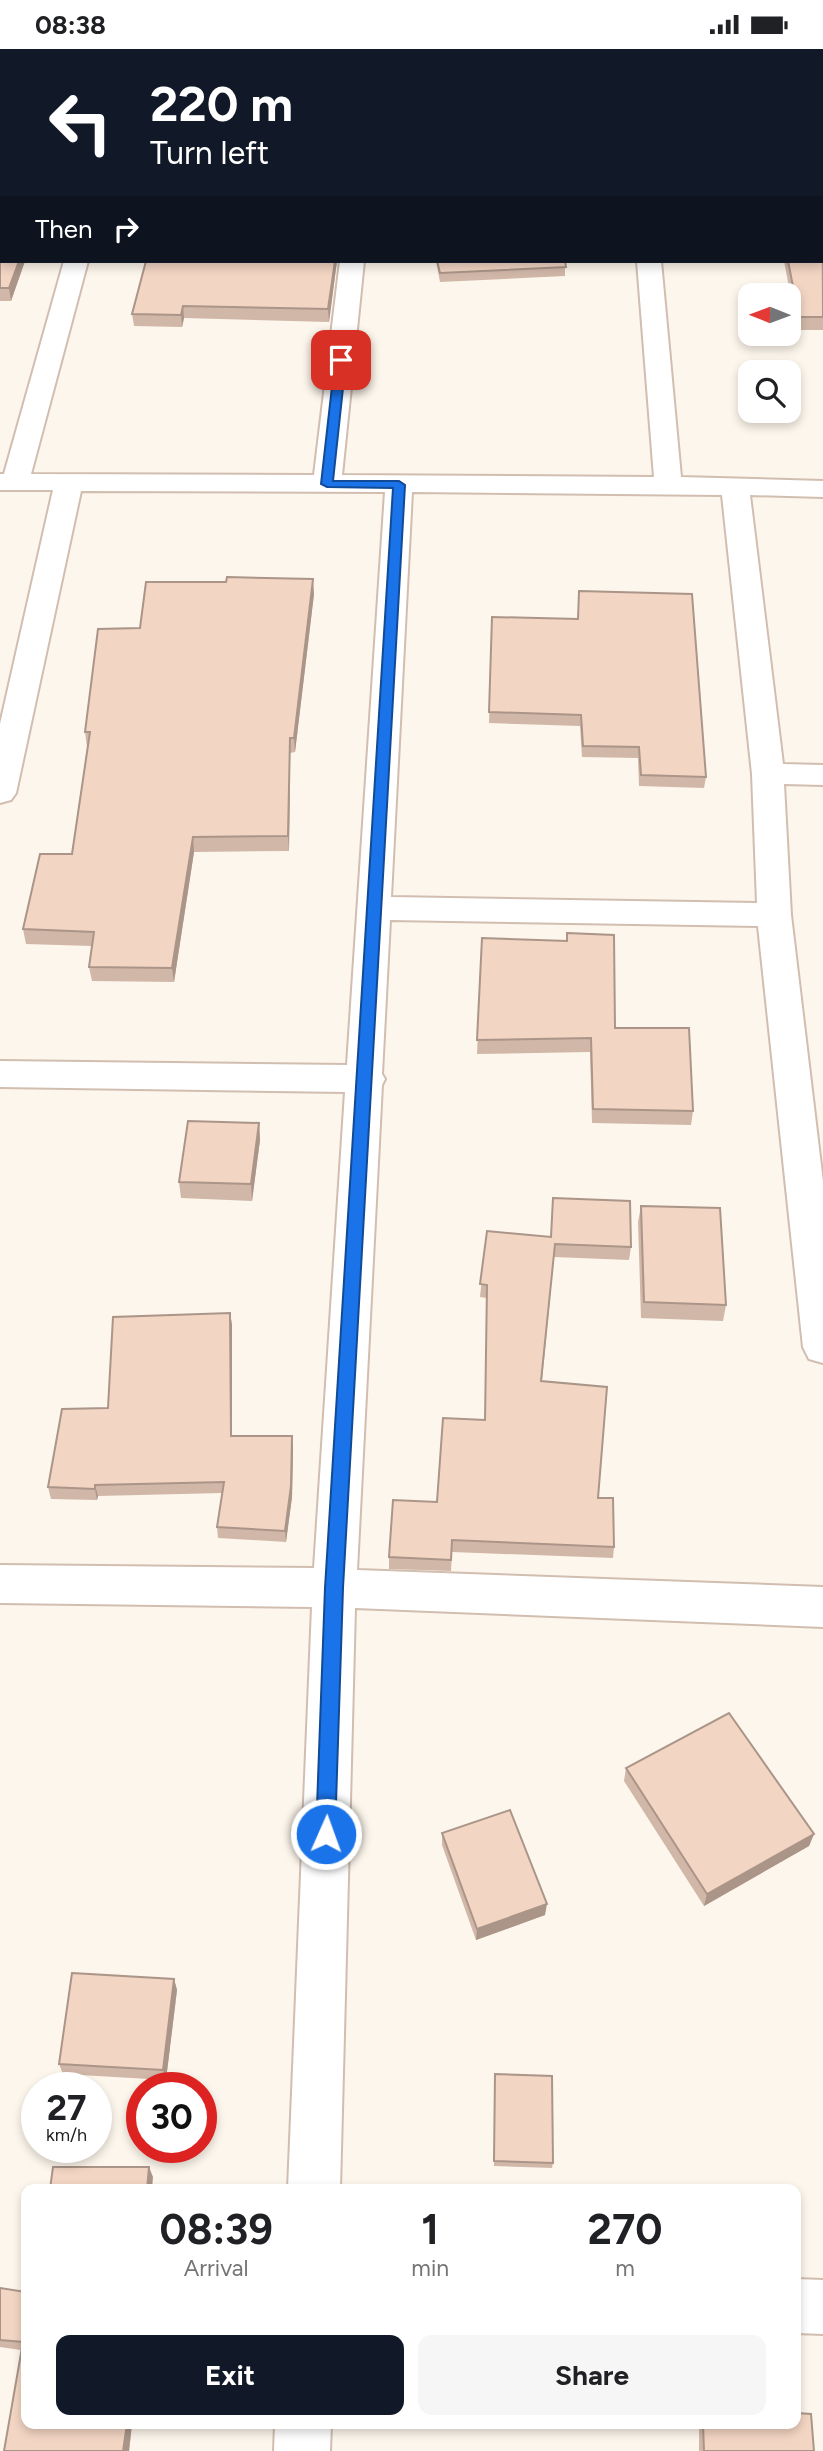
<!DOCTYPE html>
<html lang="en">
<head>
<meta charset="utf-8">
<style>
  :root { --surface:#fff; --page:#f6f6f6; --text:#202124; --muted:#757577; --accent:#111827 }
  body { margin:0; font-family:Figtree,sans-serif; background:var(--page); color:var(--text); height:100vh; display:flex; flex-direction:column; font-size:26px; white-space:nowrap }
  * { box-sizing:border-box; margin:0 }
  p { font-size:23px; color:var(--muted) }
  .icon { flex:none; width:38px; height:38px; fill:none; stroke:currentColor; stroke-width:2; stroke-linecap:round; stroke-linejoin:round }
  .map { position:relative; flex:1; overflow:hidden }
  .sheet { position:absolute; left:21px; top:2135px; width:780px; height:245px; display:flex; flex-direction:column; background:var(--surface); border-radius:14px; box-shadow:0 4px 10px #0003 }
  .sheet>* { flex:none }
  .guide { position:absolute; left:0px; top:0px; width:824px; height:214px; box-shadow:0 4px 10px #0003; background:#111827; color:#fff; overflow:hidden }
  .needle { width:46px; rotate:271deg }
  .tools { position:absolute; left:738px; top:234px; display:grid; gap:14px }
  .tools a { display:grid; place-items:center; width:63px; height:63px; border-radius:14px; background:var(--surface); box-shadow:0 4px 10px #0003; font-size:35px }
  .speed { position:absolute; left:21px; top:2023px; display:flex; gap:14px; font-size:35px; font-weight:700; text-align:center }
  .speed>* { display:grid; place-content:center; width:91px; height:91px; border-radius:50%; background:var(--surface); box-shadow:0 4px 10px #0003; line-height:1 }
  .speed small { font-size:18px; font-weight:400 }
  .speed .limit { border:10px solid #d22; background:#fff; color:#111 }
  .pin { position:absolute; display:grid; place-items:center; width:60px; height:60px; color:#fff; margin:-30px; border-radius:14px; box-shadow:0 4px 10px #0006 }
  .me { position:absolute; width:77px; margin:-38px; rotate:2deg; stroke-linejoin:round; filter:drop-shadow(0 0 5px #0008) }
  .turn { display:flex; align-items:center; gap:24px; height:147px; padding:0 35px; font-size:32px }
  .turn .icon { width:91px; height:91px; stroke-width:2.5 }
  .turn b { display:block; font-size:49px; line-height:60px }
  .then { display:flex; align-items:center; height:66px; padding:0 35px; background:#0003; gap:14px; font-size:26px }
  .eta { display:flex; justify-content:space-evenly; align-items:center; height:119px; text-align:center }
  .eta b { font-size:42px; font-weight:700; line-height:49px }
  .primary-button { display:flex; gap:14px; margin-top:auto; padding:14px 35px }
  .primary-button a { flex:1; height:80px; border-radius:14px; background:var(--accent); color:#fff; font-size:28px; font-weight:700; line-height:80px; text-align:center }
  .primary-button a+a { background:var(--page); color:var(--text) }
  .status { display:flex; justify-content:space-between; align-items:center; height:49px; padding:0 35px; background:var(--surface); direction:ltr }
  .status svg { height:19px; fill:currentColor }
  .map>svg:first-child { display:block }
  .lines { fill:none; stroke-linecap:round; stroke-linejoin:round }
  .street-casing { stroke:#d1beb0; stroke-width:4 }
  .street { fill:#fff; fill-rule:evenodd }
  .wall { fill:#d1b7a8 }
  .shaded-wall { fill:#aa9588 }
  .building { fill:#f3d5c3; stroke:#aa9588; stroke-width:2 }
  .route { fill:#1a73e8; stroke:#114b97; stroke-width:2 }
</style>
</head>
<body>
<div class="status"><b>08:38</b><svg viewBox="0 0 49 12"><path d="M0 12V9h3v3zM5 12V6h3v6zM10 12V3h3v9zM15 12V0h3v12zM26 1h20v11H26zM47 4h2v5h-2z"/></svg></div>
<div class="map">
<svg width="823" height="2402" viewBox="0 0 823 2402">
  <rect width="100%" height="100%" fill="#fdf6ec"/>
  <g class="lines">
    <defs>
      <g id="street">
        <polygon points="135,0 155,0 134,2"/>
        <rect x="368" y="0" width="20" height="2"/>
        <polygon points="623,0 643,0 644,2 623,2"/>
        <path d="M64,212H88L31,425L314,426L340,212H364L342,426L654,428L637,212H661L681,428L823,432V448L750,446L783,715L823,716V736L784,735L791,866L823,1133V1314L809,1310L803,1298L758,877L390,871L382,1025L385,1030L382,1036L357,1521L823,1538V1578L355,1559L340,2140H288L312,1558L0,1554V1516L314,1519L345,1043L0,1038V1012L347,1016L385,443L81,442L16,744L11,751L0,754V675L53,441H0V425H4ZM412,443L722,446L752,725L757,854L391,848Z"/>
        <polygon points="796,2230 823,2231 823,2285 796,2284"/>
        <polygon points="275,2375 331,2375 330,2402 274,2402"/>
      </g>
    </defs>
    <use href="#street" class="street-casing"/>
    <use href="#street" class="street"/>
  </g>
  <g class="wall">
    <polygon points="823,39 823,281 797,281 784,212 822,212"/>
    <polygon points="0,94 25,212 11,252 0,252"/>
    <polygon points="146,212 337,212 329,273 184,269 182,278 134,277 132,265"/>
    <polygon points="436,212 565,212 565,227 440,233"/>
    <polygon points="314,545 295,703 290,704 289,802 194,803 174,933 92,932 89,918 92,897 26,895 23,880 72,805 87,698 85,683 140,579"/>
    <polygon points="492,568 706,728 704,739 639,737 638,709 582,708 580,677 489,674"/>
    <polygon points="482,889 615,979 693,1062 691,1076 592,1074 590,1003 477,1005"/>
    <polygon points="259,1074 260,1091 252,1152 181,1149 179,1133"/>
    <polygon points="641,1157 726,1256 723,1272 641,1269 638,1173"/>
    <polygon points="487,1182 631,1198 629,1211 554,1208 542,1332 598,1449 614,1498 613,1509 452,1503 451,1522 389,1520 389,1508 437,1453 485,1371 487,1249 480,1248"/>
    <polygon points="230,1264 232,1276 232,1387 292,1387 293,1398 292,1448 286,1493 218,1489 217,1478 222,1444 98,1447 97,1451 51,1450 48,1438 108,1359"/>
    <polygon points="626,1719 814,1785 809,1797 704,1857 624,1732"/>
    <polygon points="442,1784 545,1866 476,1891 442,1796"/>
    <polygon points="174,1930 177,1941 166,2031 63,2025 59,2015"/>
    <polygon points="495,2025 553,2114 552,2119 494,2117"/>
    <polygon points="0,2239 26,2243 26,2375 132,2375 129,2402 4,2402 21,2301 0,2298"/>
    <polygon points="699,2375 796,2375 814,2402 699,2402"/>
  </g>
  <g class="shaded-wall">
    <polygon points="19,212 25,212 11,252 9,239"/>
    <polygon points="335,212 337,212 329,273 328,260"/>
    <polygon points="183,257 184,269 182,278 181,266"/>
    <polygon points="313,530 314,545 295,703 294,689"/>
    <polygon points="290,689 290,704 289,802 288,787"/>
    <polygon points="193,788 194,803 174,933 172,919"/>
    <polygon points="259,1074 260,1091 252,1152 251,1135"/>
    <polygon points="230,1264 232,1276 232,1398 231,1387"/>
    <polygon points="292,1387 293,1398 292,1448 286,1493 285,1482"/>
    <polygon points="95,1436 98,1447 97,1451 95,1440"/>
    <polygon points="814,1785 809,1797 704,1857 707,1845"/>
    <polygon points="547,1855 545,1866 476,1891 477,1880"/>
    <polygon points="174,1930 177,1941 166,2031 163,2021"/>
    <polygon points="149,2118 153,2128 152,2140 147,2140"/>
    <polygon points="127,2375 132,2375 129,2402 123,2402"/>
  </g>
  <g class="building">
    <polygon points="5,0 95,0 95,2 4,2"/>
    <rect x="401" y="0" width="209" height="2"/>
    <polygon points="687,0 815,0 816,2 687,2"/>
    <polygon points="822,37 823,268 799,268 788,212 822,212"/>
    <polygon points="0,94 2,94 2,212 19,212 9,239 0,239"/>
    <polygon points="146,212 335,212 328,260 183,257 181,266 132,265"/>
    <polygon points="437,212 565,212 566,218 440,224"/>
    <polygon points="227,528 313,530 294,689 290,689 288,787 193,788 172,919 89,918 94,883 23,880 40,805 72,805 90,683 85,683 98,580 140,579 146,533 226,533"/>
    <polygon points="579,542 692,545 706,728 641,726 639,698 583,697 581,666 489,663 492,568 578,570"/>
    <polygon points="567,884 614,886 615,979 689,979 693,1062 593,1060 591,989 477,991 482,889 567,892"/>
    <polygon points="188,1072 259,1074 251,1135 179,1133"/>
    <polygon points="553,1149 630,1152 631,1198 555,1195 541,1332 607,1338 598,1449 613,1449 614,1498 452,1491 451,1511 389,1508 393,1451 437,1453 443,1369 485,1371 487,1236 480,1235 487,1182 551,1188"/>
    <polygon points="641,1157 720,1159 726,1256 644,1253"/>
    <polygon points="230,1264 231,1387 292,1387 291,1437 285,1482 217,1478 224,1433 95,1436 95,1440 48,1438 62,1360 108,1359 113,1268"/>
    <polygon points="729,1664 814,1785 707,1845 626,1719"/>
    <polygon points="510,1761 547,1855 477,1880 442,1784"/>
    <polygon points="72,1924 174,1930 163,2021 59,2015"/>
    <polygon points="495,2025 552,2027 553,2114 494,2112"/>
    <polygon points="53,2118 149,2118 147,2140 50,2140"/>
    <polygon points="0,2239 26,2243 26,2375 127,2375 123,2402 4,2402 23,2293 0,2291"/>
    <polygon points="796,2364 811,2365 814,2402 704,2402 703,2375 796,2375"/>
  </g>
  <polygon class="route" points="341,308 346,311 333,432 399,432 405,436 343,1539 335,1785 333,1791 326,1794 319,1791 316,1785 325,1539 393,439 327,438 321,435 335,311"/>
</svg>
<div class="tools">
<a><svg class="needle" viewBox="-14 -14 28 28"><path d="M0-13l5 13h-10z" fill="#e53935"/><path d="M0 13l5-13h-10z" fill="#757577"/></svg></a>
<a><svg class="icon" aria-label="search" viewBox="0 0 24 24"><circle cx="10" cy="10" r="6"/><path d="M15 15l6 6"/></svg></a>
</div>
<div class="speed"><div>27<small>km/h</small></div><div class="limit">30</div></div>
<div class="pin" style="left:341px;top:311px;background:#d93025"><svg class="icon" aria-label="arrive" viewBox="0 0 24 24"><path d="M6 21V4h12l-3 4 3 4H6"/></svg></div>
<svg class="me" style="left:326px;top:1785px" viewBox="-20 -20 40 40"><circle r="17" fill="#1a73e8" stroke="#fff" stroke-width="3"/><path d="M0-11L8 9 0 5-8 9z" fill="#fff"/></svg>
<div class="guide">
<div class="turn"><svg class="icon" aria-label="left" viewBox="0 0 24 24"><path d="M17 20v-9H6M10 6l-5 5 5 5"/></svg><div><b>220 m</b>Turn left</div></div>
<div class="then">Then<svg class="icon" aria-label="right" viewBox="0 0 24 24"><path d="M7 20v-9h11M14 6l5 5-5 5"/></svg></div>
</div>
<section class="sheet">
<div class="eta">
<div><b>08:39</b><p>Arrival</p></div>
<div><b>1</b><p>min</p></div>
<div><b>270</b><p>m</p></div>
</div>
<div class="primary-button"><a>Exit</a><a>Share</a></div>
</section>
</div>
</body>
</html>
